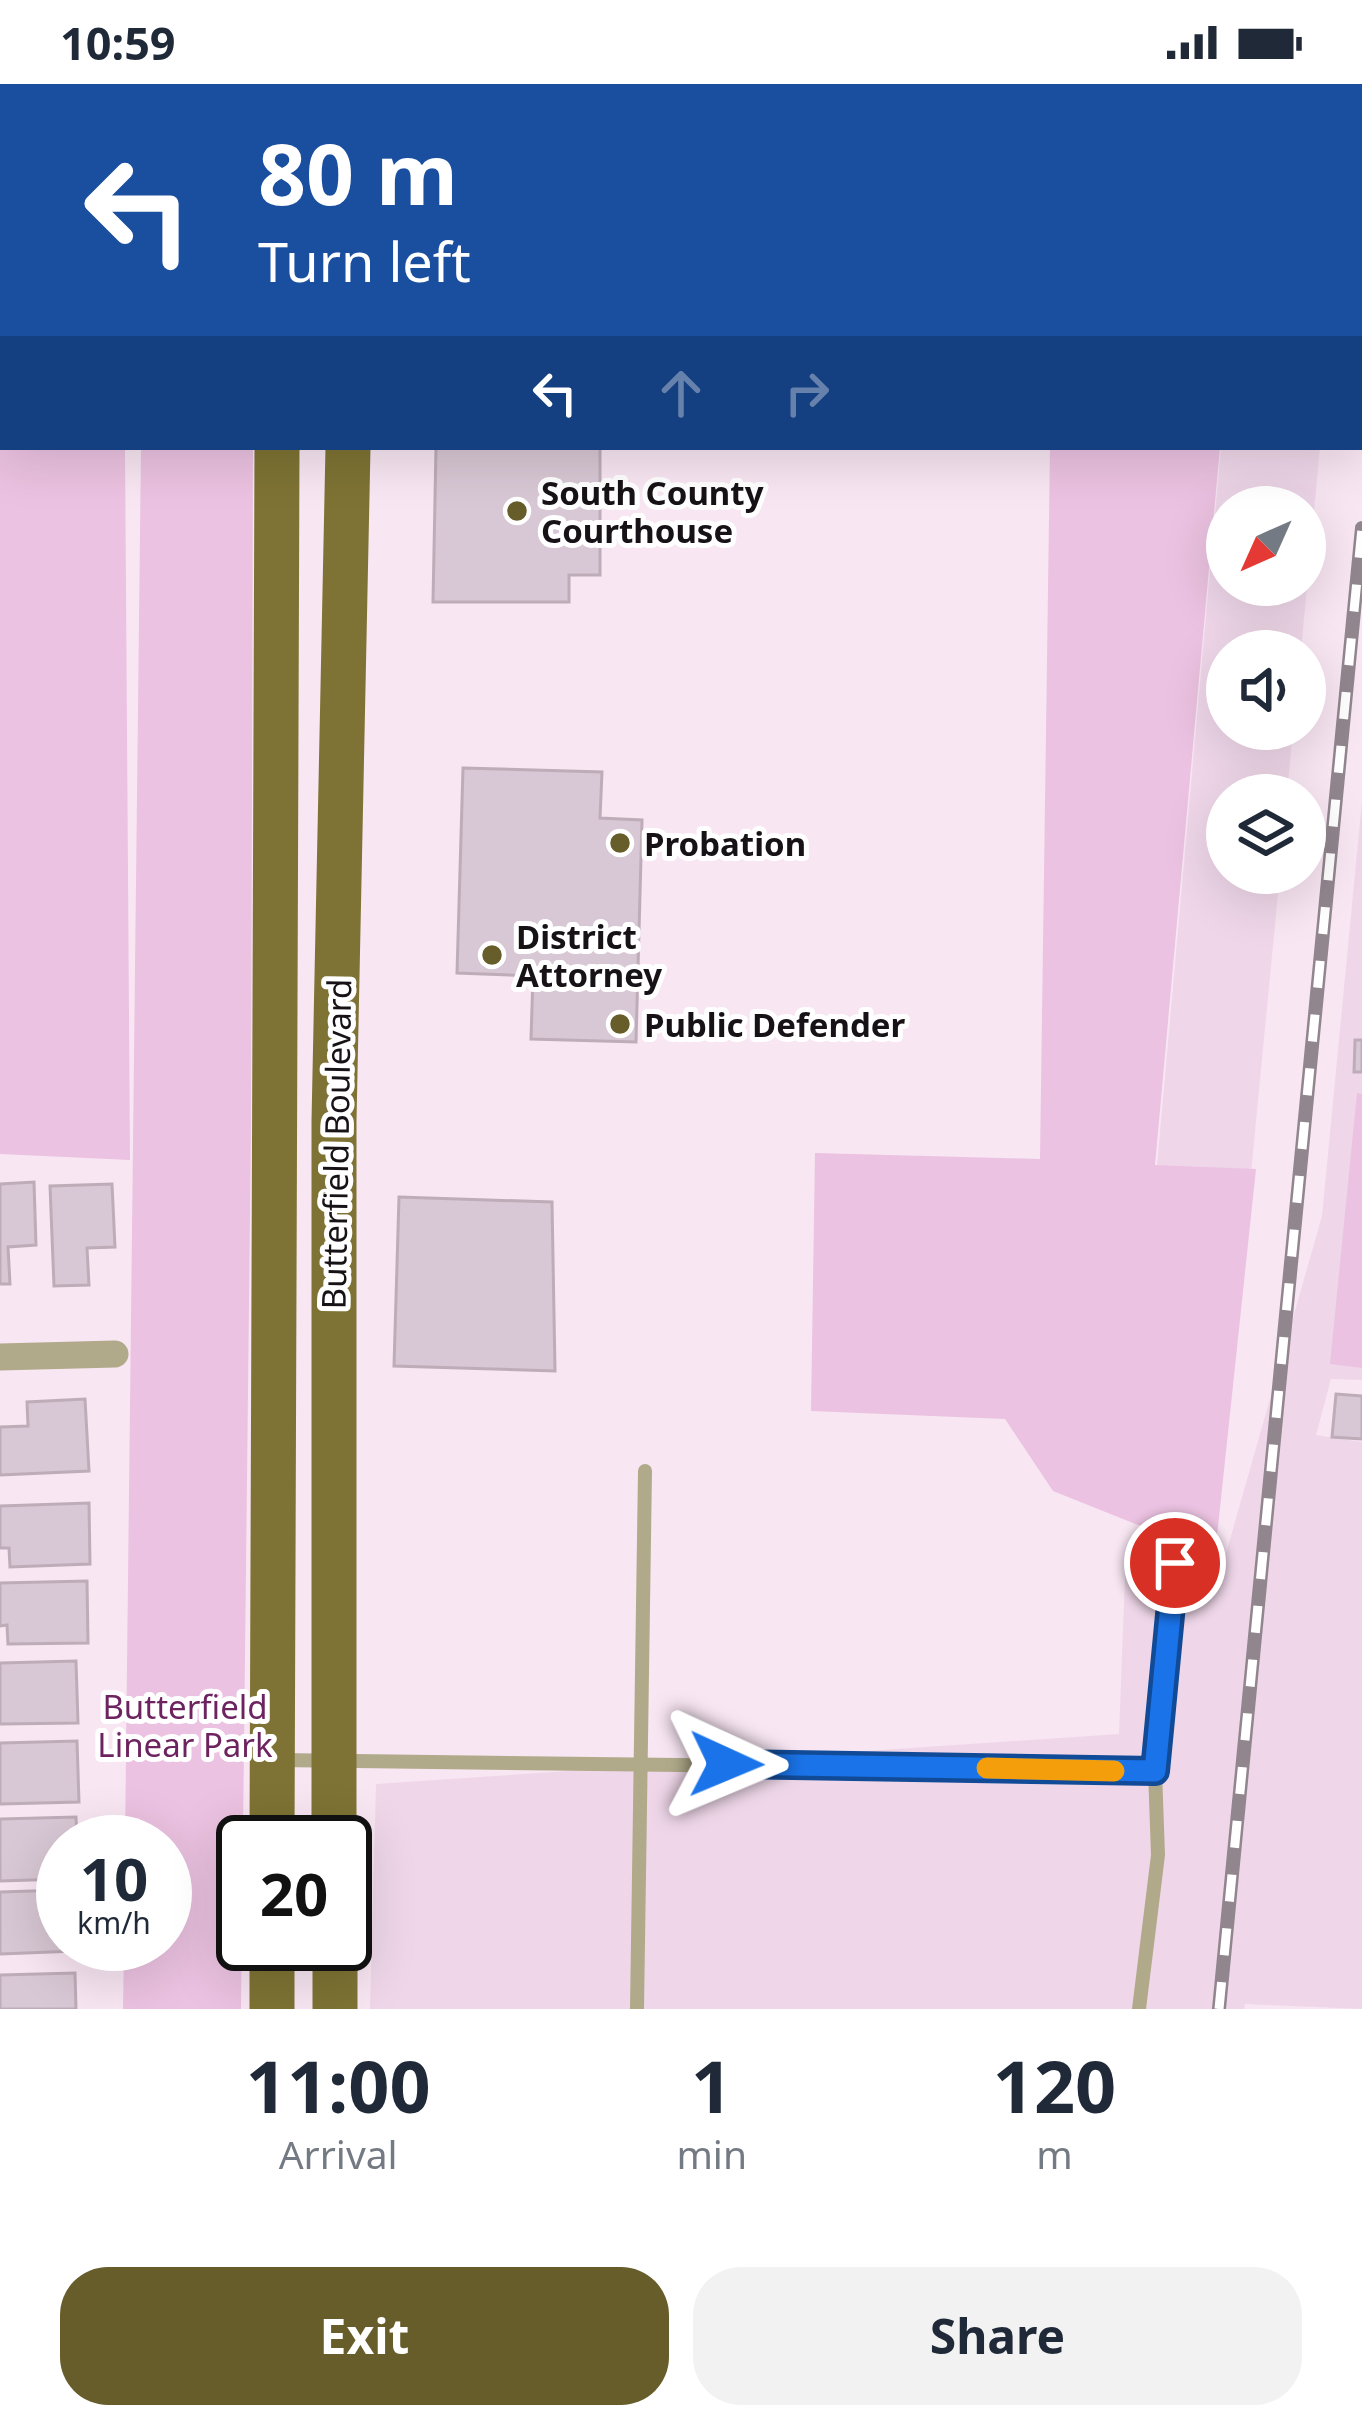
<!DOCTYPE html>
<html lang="en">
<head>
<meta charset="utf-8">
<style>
  :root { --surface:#fff; --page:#f2f2f3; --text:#1f2937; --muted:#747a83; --accent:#675d2a }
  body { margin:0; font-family:"Noto Sans",sans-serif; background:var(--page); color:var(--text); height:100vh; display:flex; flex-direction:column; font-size:45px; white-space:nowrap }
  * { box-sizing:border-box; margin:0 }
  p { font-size:39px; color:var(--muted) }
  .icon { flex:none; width:66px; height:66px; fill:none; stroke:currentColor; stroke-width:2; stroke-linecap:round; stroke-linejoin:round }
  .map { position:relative; height:1925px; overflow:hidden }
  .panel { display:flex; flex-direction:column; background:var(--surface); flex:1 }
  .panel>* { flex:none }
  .banner { position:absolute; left:0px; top:0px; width:1362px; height:366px; box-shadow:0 12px 48px #0002; background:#1a4fa0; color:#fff; overflow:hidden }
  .needle { width:78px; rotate:225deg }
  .fabs { position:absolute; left:1206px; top:402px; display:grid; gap:24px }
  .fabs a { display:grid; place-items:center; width:120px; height:120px; border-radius:50%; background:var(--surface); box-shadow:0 12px 48px #0002; font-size:60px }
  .speed { position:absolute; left:36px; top:1731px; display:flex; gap:24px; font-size:60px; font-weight:700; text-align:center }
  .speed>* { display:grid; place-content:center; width:156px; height:156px; border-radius:50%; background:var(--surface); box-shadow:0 12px 48px #0002; line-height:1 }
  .speed small { font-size:30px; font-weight:400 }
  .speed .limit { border:6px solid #111; border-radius:18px; background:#fff; color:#111 }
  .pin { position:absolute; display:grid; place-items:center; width:102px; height:102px; color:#fff; margin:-51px; border:6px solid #fff; border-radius:50%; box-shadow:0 3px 12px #0007 }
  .me { position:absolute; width:132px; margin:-66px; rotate:91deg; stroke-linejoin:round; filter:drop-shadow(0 0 9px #0008) }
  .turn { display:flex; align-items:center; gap:42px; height:252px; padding:0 60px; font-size:54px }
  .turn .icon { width:156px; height:156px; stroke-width:2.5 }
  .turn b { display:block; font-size:84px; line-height:102px }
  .lanes { display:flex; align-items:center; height:114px; padding:0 60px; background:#0003; justify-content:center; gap:60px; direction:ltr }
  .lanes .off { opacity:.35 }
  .eta { display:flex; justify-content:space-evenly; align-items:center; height:204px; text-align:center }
  .eta b { font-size:72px; font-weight:700; line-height:84px }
  .primary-button { display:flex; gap:24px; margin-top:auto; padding:24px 60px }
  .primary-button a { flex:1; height:138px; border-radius:48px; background:var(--accent); color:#fff; font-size:48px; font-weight:700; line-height:138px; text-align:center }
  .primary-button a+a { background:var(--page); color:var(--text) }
  .status { display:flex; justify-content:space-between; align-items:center; height:84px; padding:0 60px; background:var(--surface); direction:ltr }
  .status svg { height:33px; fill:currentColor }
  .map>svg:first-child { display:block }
  .built { fill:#efd7e9; fill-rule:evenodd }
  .green { fill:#ebc2e1 }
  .building { fill:#d8c7d4; stroke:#beadb9; stroke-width:3 }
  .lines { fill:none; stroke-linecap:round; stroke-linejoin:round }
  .service { stroke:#b0aa8a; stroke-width:14 }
  .minor { stroke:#b0aa8a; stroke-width:27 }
  .primary { stroke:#7e7334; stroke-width:45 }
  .rail-casing { stroke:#91858e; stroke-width:14 }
  .rail { stroke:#fff; stroke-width:9; stroke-dasharray:27; stroke-linecap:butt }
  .route-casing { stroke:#114b97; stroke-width:30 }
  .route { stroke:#1a73e8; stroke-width:21 }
  .slow { stroke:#f59e0b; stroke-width:21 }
  .poi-dot { fill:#675d2a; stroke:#fff; stroke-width:4.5 }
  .labels { text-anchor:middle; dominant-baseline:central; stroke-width:10; stroke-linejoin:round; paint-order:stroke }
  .poi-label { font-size:33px; font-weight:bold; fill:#171216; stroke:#fff; text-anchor:start }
  .street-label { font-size:33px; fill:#171216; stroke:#fff }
  .park-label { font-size:33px; fill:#6d2360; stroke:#fff }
</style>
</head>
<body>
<div class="status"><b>10:59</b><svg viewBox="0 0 49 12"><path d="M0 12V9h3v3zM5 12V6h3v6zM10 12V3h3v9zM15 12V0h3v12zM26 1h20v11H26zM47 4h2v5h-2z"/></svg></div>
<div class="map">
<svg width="1362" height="1925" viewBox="0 0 1362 1925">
  <rect width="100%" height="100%" fill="#f8e6f3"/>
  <g class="built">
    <path d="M1221,363H1320L1301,567H1227V645H1293L1287,711H1227V789H1280L1251,1089L1157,1082ZM1227,423H1305V501H1227Z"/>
    <polygon points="1362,717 1362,1296 1331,1295 1316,1351 1362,1358 1362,1925 1245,1920 1244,1925 370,1925 376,1700 1119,1650 1126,1467 1223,1480 1322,1132"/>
  </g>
  <g class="green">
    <polygon points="0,0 123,0 123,3 3,3 3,363 125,363 130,1076 0,1070"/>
    <polygon points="141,363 253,363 251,1043 241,1925 123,1925 124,1860 165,1860 165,1758 125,1758"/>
    <polygon points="1050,363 1220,363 1155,1081 1256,1085 1217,1452 1138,1441 1053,1407 1005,1335 811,1327 815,1069 1040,1075"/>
    <polygon points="1357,1009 1362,1010 1362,1284 1330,1280"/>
  </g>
  <g class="building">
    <polygon points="436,363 600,363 600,491 569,491 569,518 433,518"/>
    <polygon points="463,684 602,688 600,734 642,736 636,958 531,955 533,892 457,889"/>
    <polygon points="1355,956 1362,956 1362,988 1354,988"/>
    <polygon points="34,1098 36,1161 8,1163 10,1200 0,1200 0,1100"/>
    <polygon points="112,1100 115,1163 87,1164 89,1201 54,1202 50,1102"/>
    <polygon points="399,1113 552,1118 555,1287 394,1282"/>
    <polygon points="1336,1310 1362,1312 1362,1355 1332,1353"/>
    <polygon points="85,1315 89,1387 0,1391 0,1343 28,1342 27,1318"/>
    <polygon points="89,1419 90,1480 10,1483 9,1464 0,1464 0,1422"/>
    <polygon points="87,1497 88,1559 8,1560 7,1541 0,1542 0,1499"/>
    <polygon points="76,1577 78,1639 0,1640 0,1579"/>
    <polygon points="77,1657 79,1718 0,1720 0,1659"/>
    <polygon points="76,1733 77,1758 63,1758 63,1795 0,1797 0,1735"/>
    <polygon points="63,1806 63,1860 76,1860 76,1867 0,1870 0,1808"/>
    <polygon points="75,1889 76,1925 0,1925 0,1891"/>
  </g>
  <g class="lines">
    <g class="service">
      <polyline points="278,1676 1155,1687"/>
      <polyline points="637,1925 645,1387"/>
      <polyline points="1139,1925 1158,1771 1155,1687 1175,1479"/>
    </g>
    <polyline class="minor" points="0,1273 115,1270"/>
    <g class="primary">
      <polyline points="278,3 278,0"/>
      <polyline points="350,3 350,0"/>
      <polyline points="272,1758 277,363"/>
      <polyline points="334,1758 334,1037 348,363"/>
      <polyline points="272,1860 272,1925"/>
      <polyline points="335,1860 335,1925"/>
    </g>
    <defs>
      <polyline id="rail" points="1219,1925 1362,444"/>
    </defs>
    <use href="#rail" class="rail-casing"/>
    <use href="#rail" class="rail"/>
  </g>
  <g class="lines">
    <defs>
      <polyline id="route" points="726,1680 1155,1687 1175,1479"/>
    </defs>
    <use href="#route" class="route-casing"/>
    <use href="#route" class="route"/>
    <polyline class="slow" points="987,1684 1114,1687"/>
  </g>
  <g class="poi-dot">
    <circle cx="517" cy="427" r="12"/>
    <circle cx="620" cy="759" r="12"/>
    <circle cx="492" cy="871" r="12"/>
    <circle cx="620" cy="940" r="12"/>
  </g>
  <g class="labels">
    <g class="poi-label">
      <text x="541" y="408">South County<tspan x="541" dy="38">Courthouse</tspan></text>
      <text x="644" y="759">Probation</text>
      <text x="516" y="852">District<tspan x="516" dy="38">Attorney</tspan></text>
      <text x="644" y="940">Public Defender</text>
    </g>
    <g class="street-label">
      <text transform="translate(336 1060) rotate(-89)">Butterfield Boulevard</text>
    </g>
    <g class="park-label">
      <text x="185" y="1622">Butterfield<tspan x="185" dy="38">Linear Park</tspan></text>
    </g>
  </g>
</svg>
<div class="fabs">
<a><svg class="needle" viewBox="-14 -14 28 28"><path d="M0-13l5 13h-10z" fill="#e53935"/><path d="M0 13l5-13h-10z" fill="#747a83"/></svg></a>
<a><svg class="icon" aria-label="sound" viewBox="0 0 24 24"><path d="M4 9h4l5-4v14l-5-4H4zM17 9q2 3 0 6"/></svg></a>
<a><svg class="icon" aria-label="layers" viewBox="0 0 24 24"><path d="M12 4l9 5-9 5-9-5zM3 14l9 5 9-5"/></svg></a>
</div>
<div class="speed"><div>10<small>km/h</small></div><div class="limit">20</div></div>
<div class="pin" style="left:1175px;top:1479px;background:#d93025"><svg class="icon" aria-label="arrive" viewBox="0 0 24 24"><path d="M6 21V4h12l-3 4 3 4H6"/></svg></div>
<svg class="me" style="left:726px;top:1680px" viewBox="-20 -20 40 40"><path d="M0-17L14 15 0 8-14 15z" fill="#1a73e8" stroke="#fff" stroke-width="4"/></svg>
<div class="banner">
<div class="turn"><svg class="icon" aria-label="left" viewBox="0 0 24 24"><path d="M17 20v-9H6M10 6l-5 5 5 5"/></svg><div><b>80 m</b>Turn left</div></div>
<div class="lanes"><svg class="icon" aria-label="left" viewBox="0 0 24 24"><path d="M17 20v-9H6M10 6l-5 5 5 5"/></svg><svg class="icon off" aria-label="ahead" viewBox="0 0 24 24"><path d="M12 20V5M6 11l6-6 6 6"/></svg><svg class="icon off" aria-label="right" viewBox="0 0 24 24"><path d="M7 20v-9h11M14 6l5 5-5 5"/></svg></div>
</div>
</div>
<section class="panel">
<div class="eta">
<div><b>11:00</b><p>Arrival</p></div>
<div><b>1</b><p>min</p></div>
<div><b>120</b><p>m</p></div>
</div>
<div class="primary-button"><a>Exit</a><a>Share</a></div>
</section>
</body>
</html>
